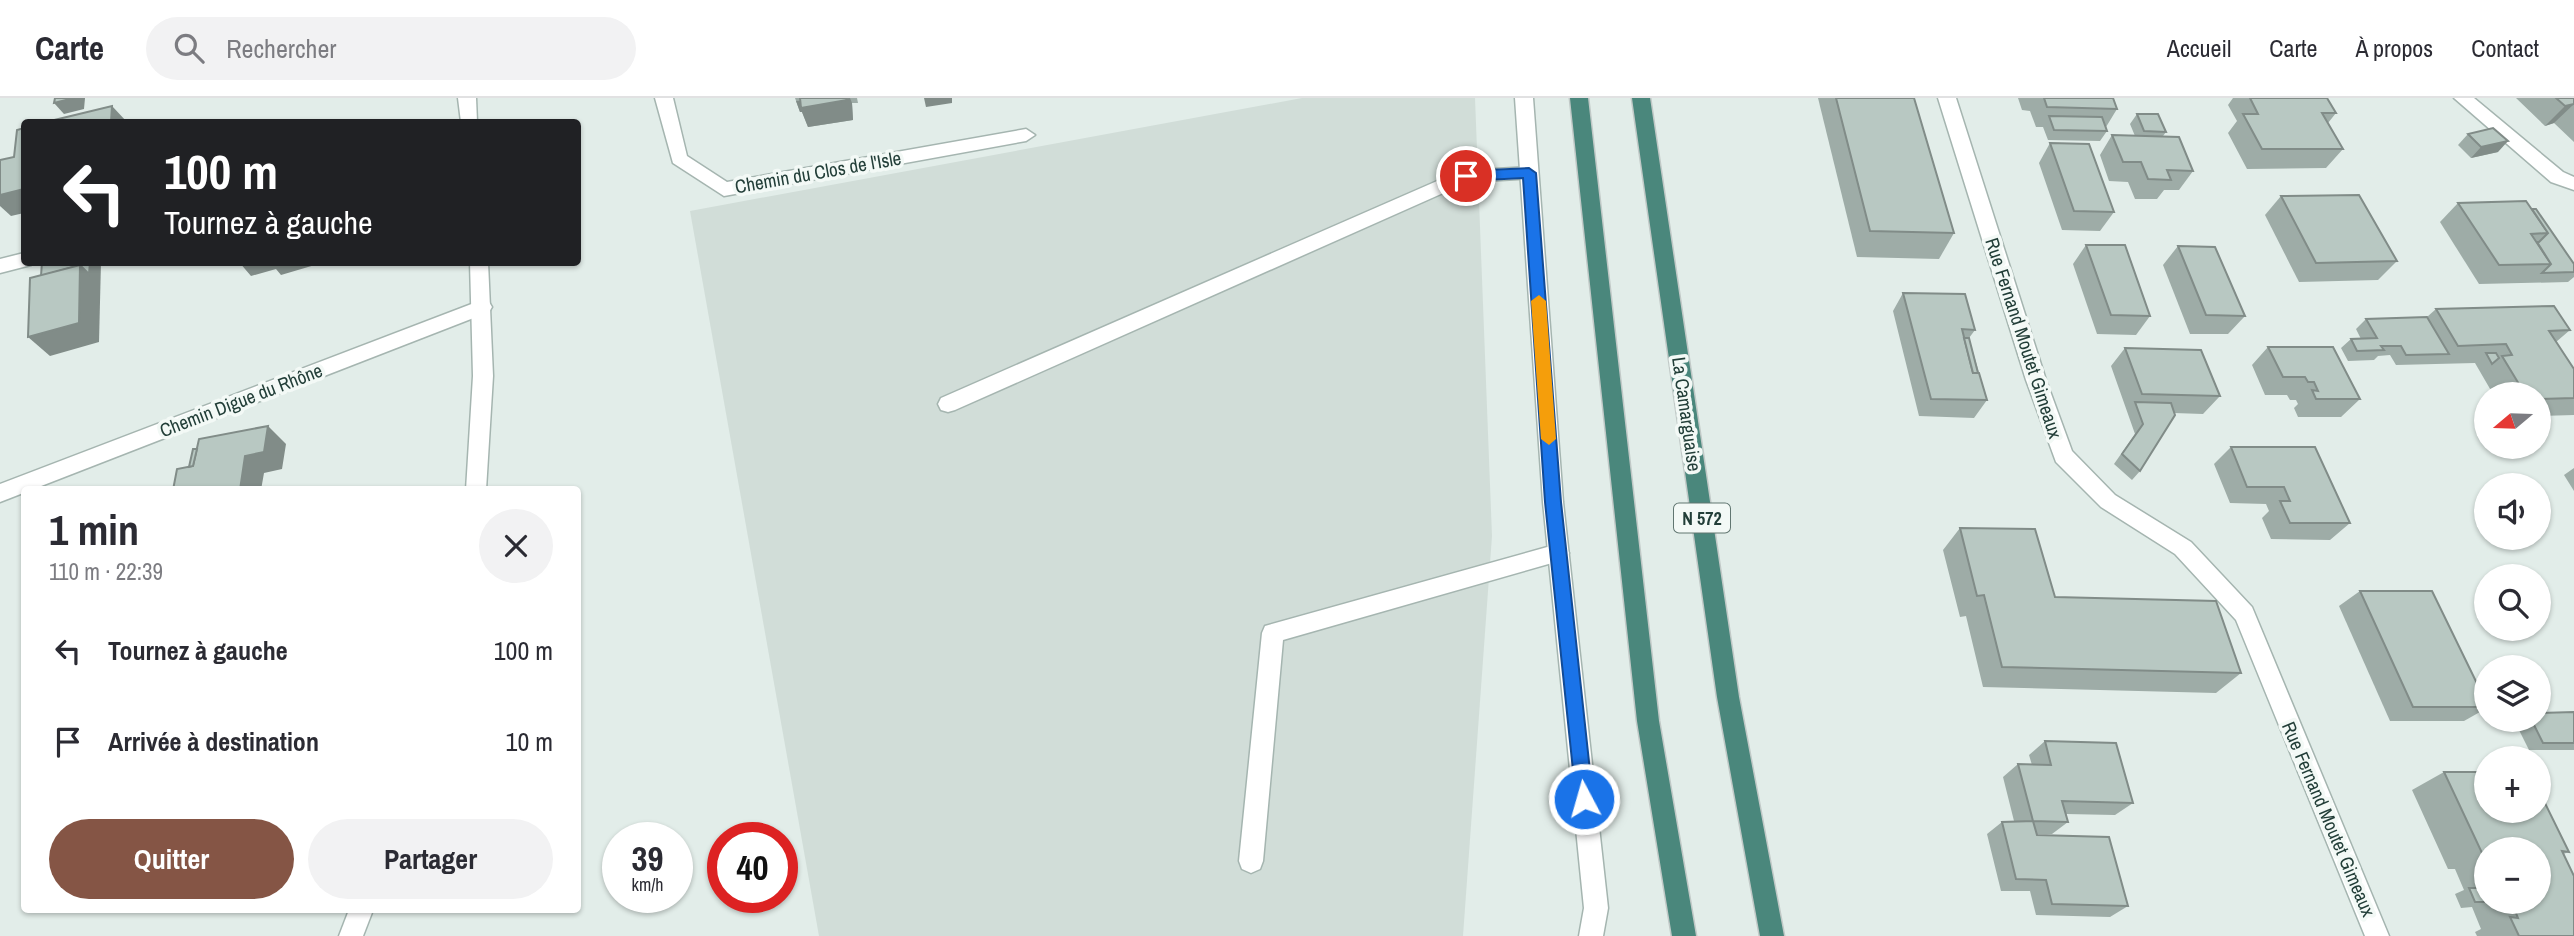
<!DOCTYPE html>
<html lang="fr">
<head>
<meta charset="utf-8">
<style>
  :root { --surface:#fff; --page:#f2f2f3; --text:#2b2b33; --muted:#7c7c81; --line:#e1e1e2; --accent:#855545 }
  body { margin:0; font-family:"Archivo Narrow",sans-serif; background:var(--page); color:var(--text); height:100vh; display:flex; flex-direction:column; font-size:26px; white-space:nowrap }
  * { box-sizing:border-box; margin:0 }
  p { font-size:23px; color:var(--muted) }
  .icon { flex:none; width:38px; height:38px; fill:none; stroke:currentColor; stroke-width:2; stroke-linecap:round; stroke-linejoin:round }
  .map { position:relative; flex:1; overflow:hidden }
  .drawer { position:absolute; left:21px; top:388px; width:560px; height:427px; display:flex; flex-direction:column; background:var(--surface); border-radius:7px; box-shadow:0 2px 5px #0004 }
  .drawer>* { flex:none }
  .guide { position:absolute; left:21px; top:21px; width:560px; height:147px; border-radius:7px; box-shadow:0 2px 5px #0004; background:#202124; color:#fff; overflow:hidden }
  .needle { width:46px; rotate:251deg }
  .buttons { position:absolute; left:2474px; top:284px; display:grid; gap:14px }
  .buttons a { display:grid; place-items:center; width:77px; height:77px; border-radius:50%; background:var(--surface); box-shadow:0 2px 5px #0004; font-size:35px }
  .speed { position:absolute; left:602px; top:724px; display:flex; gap:14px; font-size:35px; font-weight:700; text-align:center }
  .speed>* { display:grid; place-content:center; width:91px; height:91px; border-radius:50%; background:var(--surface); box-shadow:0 2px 5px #0004; line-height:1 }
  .speed small { font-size:18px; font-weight:400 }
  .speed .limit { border:10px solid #d22; background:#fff; color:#111 }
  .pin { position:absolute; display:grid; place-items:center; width:60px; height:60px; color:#fff; margin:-30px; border:4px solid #fff; border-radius:50%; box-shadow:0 2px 7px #0007 }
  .me { position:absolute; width:77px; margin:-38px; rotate:354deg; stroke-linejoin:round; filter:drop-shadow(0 0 5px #0008) }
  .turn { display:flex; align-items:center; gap:24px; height:147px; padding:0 28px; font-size:32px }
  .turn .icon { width:91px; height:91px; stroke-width:2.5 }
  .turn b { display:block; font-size:49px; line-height:60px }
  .round { display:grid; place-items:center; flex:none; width:74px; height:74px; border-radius:37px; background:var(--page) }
  .head { display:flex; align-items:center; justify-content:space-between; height:119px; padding:0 28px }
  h1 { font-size:42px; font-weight:700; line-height:52px }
  .cta { display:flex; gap:14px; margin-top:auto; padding:14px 28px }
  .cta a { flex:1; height:80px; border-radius:42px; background:var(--accent); color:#fff; font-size:28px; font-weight:700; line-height:80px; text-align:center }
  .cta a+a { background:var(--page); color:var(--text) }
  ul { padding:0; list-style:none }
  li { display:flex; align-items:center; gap:21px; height:91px; padding:0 28px }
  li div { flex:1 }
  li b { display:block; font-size:26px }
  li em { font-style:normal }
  header { display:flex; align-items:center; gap:42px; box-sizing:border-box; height:98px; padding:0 35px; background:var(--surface); border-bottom:2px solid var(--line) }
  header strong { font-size:33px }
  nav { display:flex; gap:38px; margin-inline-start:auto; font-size:24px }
  .search { width:490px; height:63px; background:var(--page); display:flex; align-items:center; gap:18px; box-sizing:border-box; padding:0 24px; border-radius:38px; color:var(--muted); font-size:26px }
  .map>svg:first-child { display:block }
  .built { fill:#d1ddd8 }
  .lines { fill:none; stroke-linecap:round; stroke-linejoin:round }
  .service-casing { stroke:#a5b5b0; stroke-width:3 }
  .minor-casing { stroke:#a5b5b0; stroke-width:3 }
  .tertiary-casing { stroke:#a5b5b0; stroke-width:3 }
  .trunk-casing { stroke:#c1c9c7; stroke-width:3 }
  .service { fill:#fff; fill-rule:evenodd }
  .minor { fill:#fff; fill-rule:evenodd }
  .tertiary { fill:#fff; fill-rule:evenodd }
  .trunk { fill:#4a877c; fill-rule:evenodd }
  .wall { fill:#9eaca7; fill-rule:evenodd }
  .shaded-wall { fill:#818c88 }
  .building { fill:#b8c8c2; stroke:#818c88; stroke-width:2 }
  .route { fill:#1a73e8; stroke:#114b97; stroke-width:2 }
  .slow { fill:#f59e0b }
  .labels { text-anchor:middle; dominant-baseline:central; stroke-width:7; stroke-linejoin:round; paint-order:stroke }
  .shield { fill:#f3f9f6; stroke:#617671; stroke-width:2 }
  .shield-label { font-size:18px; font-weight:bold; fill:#223e38 }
  .street-label { font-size:19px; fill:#223e38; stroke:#f3f9f6 }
</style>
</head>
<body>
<header>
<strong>Carte</strong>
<div class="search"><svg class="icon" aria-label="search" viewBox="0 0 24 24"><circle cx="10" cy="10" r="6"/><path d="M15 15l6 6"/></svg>Rechercher</div>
<nav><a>Accueil</a><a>Carte</a><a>À propos</a><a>Contact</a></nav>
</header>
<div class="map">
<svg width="2574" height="838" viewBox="0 0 2574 838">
  <rect width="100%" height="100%" fill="#e2ede9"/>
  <polygon class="built" points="1302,0 1475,0 1492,438 1463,838 819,838 690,113"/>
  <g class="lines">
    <defs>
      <g id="service">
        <polygon points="1529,69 1535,70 1538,75 1535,80 1468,84 955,312 948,314 941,312 938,306 941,300 1460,73"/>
        <polygon points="24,155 24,164 32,164 31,167 0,175 0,161"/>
        <polygon points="482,202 489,204 492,209 489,214 0,404 0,386"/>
        <polygon points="1558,446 1566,449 1569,455 1566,461 1283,542 1263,763 1260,771 1251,775 1242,771 1239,763 1262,535 1265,528"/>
      </g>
      <g id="minor">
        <polygon points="458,0 476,0 477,24 461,24"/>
        <polygon points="655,0 673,0 687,58 727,84 1026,31 1035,37 1026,43 724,98 673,65"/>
        <polygon points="1938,0 1956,0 2046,282 2072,353 2115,397 2191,444 2252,509 2389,838 2365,838 2236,522 2175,456 2101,409 2056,364 2026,282"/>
        <polygon points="2454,0 2474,0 2563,74 2574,79 2574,92 2551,84"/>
        <polygon points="470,164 488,164 493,278 486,392 466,392 473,278"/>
        <polygon points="349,812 373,812 363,838 339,838"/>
      </g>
      <polygon id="tertiary" points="1515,0 1533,0 1563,404 1608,810 1603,838 1579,838 1584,810 1543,404"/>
      <g id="trunk">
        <polygon points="1570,0 1588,0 1659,623 1696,838 1672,838 1637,623"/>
        <polygon points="1632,0 1650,0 1739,599 1784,838 1760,838 1717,599"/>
      </g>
    </defs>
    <use href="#service" class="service-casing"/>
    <use href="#minor" class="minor-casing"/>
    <use href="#tertiary" class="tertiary-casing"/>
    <use href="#trunk" class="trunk-casing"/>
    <use href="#service" class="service"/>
    <use href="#minor" class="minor"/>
    <use href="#tertiary" class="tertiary"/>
    <use href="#trunk" class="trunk"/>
  </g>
  <g class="wall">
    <polygon points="795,0 857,0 858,5 852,5 853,22 808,29 802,14 800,14"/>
    <polygon points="1818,0 1914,0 1954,135 1939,161 1857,159"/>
    <polygon points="2018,0 2113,0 2117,11 2106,29 2107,33 2100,43 2048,42 2043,29 2036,29 2030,13 2022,12"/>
    <polygon points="2233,0 2327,0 2336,15 2328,25 2343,51 2326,70 2247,71 2228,35 2237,23 2228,7"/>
    <polygon points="2516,0 2574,0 2574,44 2554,25 2545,28"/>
    <polygon points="2137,16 2166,34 2163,38 2193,73 2179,92 2164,92 2157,101 2135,101 2128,84 2109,83 2100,57 2112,37 2135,38 2130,26"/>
    <polygon points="2468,36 2498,54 2471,60 2458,47"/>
    <polygon points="2050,45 2114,114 2100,133 2062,132 2039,65"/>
    <polygon points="2281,98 2397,163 2378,182 2299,184 2265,117"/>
    <polygon points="2458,105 2532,111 2574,166 2574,179 2568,184 2479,186 2440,124"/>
    <polygon points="2086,147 2150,218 2136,237 2097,236 2073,166"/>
    <polygon points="2178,148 2245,218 2228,236 2190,236 2163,167"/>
    <polygon points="1903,195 1975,232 1969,240 1987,302 1974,320 1919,318 1893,213"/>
    <polygon points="2436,211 2570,232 2556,244 2574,271 2574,317 2539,318 2539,296 2493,296 2475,265 2396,267 2390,257 2378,258 2374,262 2348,263 2341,250 2351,241 2361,241 2356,231 2366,221 2427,219"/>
    <polygon points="2268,249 2360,301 2341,319 2298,319 2294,310 2298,306 2296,302 2290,302 2287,297 2265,297 2252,267"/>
    <polygon points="2125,250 2220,298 2203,316 2174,315 2140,373 2132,382 2114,366 2135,336 2111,268"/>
    <polygon points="2231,349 2350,425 2330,442 2271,441 2262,420 2269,413 2266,406 2230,405 2214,366"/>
    <polygon points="2574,370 2574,393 2564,377"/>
    <polygon points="1960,430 2055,499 2241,575 2216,595 1983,589 1966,518 1960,519 1943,452"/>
    <polygon points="2360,493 2487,606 2487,610 2464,623 2390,623 2339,508"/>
    <polygon points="2574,614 2574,652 2529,652 2514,622 2516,621 2539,621"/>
    <polygon points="2045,643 2133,705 2115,717 2066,716 2068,724 2052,736 2037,736 2128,808 2110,819 2036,817 2030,793 2001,793 1987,736 2002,724 2014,723 2003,679 2018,666 2032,667 2029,657"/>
    <path d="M2444,674L2569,754L2563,756L2574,838H2477L2475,834L2481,831L2472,809L2461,810L2455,796L2464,792L2455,771H2448L2412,692ZM2487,751L2539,803H2487Z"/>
  </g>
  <g class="shaded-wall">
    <polygon points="74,0 85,0 84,11 64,16 54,5"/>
    <polygon points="850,0 852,5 853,22 808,29 802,14 800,14 796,3"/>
    <polygon points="924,0 952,0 952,5 926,9"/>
    <polygon points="2574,6 2554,25 2545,28 2565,8"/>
    <polygon points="112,8 127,24 111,24"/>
    <polygon points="2508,43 2498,54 2471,60 2481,49"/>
    <polygon points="24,91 24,115 11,118 0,108 0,97"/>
    <polygon points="90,164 101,164 99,244 50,258 28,239 80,167"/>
    <polygon points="239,164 325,164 281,177 276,171 251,178"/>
    <polygon points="268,328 286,346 282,371 264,375 261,392 240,392 245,358"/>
  </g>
  <g class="building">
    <polygon points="55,0 74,0 54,5"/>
    <polygon points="800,0 846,0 847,2 801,10"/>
    <polygon points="1836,0 1914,0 1954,135 1870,133"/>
    <polygon points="2044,0 2113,0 2117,11 2047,9"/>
    <polygon points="2250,0 2327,0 2336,15 2322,15 2343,51 2262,51 2243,16 2258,16"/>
    <polygon points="2556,0 2574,0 2574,6 2565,8"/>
    <polygon points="112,8 111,24 46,24"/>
    <polygon points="2137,16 2158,16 2166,34 2144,33"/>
    <polygon points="2049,18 2102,19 2107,33 2054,32"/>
    <polygon points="24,30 24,91 0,97 0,62 14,59 17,32"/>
    <polygon points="2493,30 2508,43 2481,49 2468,36"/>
    <polygon points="2112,37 2179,39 2193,73 2167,72 2171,82 2148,81 2141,64 2123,64"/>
    <polygon points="2050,45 2089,46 2114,114 2074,113"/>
    <polygon points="2359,97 2397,163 2316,165 2281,98"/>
    <polygon points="2526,103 2548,135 2531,136 2551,166 2499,167 2458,105"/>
    <polygon points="2532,111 2536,111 2574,166 2574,174 2542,175 2551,166 2537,144 2539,144 2548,135"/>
    <polygon points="2086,147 2125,147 2150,218 2111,217"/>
    <polygon points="2178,148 2215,149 2245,218 2206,217"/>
    <polygon points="42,164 90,164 89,176 80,167 41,178"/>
    <polygon points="80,167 79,225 28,239 30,180"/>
    <polygon points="1903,195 1965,196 1975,232 1962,231 1973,275 1979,275 1987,302 1931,301"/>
    <polygon points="2554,208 2570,232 2549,233 2574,271 2574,300 2539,301 2539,296 2525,296 2502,258 2512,257 2506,246 2458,248 2436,211"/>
    <polygon points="2427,219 2449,256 2406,257 2401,248 2381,248 2384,252 2357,253 2351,241 2377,240 2366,221"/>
    <polygon points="1964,240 1969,240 1978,275 1973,275"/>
    <polygon points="2268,249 2333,249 2360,301 2316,301 2312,292 2318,293 2314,284 2308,284 2305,279 2283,279"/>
    <polygon points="2125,250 2201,252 2220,298 2142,296"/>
    <polygon points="2486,255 2496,255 2499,260 2492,266"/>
    <polygon points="2135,304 2171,305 2175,317 2140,373 2122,356 2143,326"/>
    <polygon points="268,328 264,354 245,358 240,392 173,392 177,371 193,368 199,341"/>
    <polygon points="2231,349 2315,349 2350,425 2290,425 2280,403 2290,403 2284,389 2247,389"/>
    <polygon points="193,351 197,351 193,368 189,369"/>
    <polygon points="1960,430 2035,431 2055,499 2216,503 2241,575 2002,569 1984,497 1977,498"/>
    <polygon points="2360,493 2432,493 2487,606 2487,609 2413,609"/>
    <polygon points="2574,614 2574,645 2543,645 2531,621 2539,621 2539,615"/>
    <polygon points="2045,643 2116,645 2133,705 2062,703 2068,724 2033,723 2037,737 2109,739 2128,808 2052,806 2046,782 2016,781 2002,724 2033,723 2018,666 2051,667"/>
    <polygon points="2444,674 2487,674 2487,712 2539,712 2539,693 2569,754 2562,753 2574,778 2574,838 2519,838 2510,819 2518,820 2511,803 2539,803 2539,751 2487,751 2487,755 2482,755"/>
    <polygon points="2469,790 2479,790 2486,804 2475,804"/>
  </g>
  <polygon class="route" points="1529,70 1536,75 1561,404 1593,701 1591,707 1584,709 1578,707 1576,701 1545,404 1523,80 1466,83 1459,78 1466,73"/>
  <polygon class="slow" points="1539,197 1546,203 1556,341 1549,347 1541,341 1531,203"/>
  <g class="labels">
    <rect class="shield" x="1674" y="405.5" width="56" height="29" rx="5"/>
    <g class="shield-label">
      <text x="1702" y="420">N 572</text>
    </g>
    <g class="street-label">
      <text transform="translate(818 74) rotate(-10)">Chemin du Clos de l'Isle</text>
      <text transform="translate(2024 240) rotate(72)">Rue Fernand Moutet Gimeaux</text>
      <text transform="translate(241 302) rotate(-21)">Chemin Digue du Rhône</text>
      <text transform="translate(1687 316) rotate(82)">La Camarguaise</text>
      <text transform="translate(2329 721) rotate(67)">Rue Fernand Moutet Gimeaux</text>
    </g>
  </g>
</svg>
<div class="buttons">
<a><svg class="needle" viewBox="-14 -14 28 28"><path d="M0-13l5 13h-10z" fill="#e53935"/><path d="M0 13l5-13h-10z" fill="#7c7c81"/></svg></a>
<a><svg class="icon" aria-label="sound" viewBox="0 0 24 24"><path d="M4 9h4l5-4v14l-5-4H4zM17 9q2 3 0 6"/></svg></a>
<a><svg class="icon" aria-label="search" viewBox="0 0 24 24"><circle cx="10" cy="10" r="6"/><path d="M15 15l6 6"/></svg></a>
<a><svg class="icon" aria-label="layers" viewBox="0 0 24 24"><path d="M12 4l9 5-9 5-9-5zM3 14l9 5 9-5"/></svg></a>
<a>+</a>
<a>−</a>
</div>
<div class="speed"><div>39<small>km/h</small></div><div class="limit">40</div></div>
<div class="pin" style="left:1466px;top:78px;background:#d93025"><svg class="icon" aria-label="arrive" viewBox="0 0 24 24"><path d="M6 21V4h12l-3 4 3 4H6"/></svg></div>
<svg class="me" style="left:1584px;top:701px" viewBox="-20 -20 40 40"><circle r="17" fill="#1a73e8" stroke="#fff" stroke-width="3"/><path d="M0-11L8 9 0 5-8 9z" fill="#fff"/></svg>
<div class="guide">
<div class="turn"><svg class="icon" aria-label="left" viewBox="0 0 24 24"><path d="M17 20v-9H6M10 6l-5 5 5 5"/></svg><div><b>100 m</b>Tournez à gauche</div></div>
</div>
<section class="drawer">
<div class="head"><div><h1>1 min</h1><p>110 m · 22:39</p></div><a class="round"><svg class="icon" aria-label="close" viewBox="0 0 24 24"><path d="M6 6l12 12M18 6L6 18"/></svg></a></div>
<ul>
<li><svg class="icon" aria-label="left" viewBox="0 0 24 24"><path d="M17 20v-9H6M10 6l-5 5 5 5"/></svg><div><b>Tournez à gauche</b></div><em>100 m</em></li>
<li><svg class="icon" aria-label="arrive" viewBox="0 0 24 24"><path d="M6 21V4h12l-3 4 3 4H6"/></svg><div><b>Arrivée à destination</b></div><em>10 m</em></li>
</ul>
<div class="cta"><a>Quitter</a><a>Partager</a></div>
</section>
</div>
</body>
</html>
